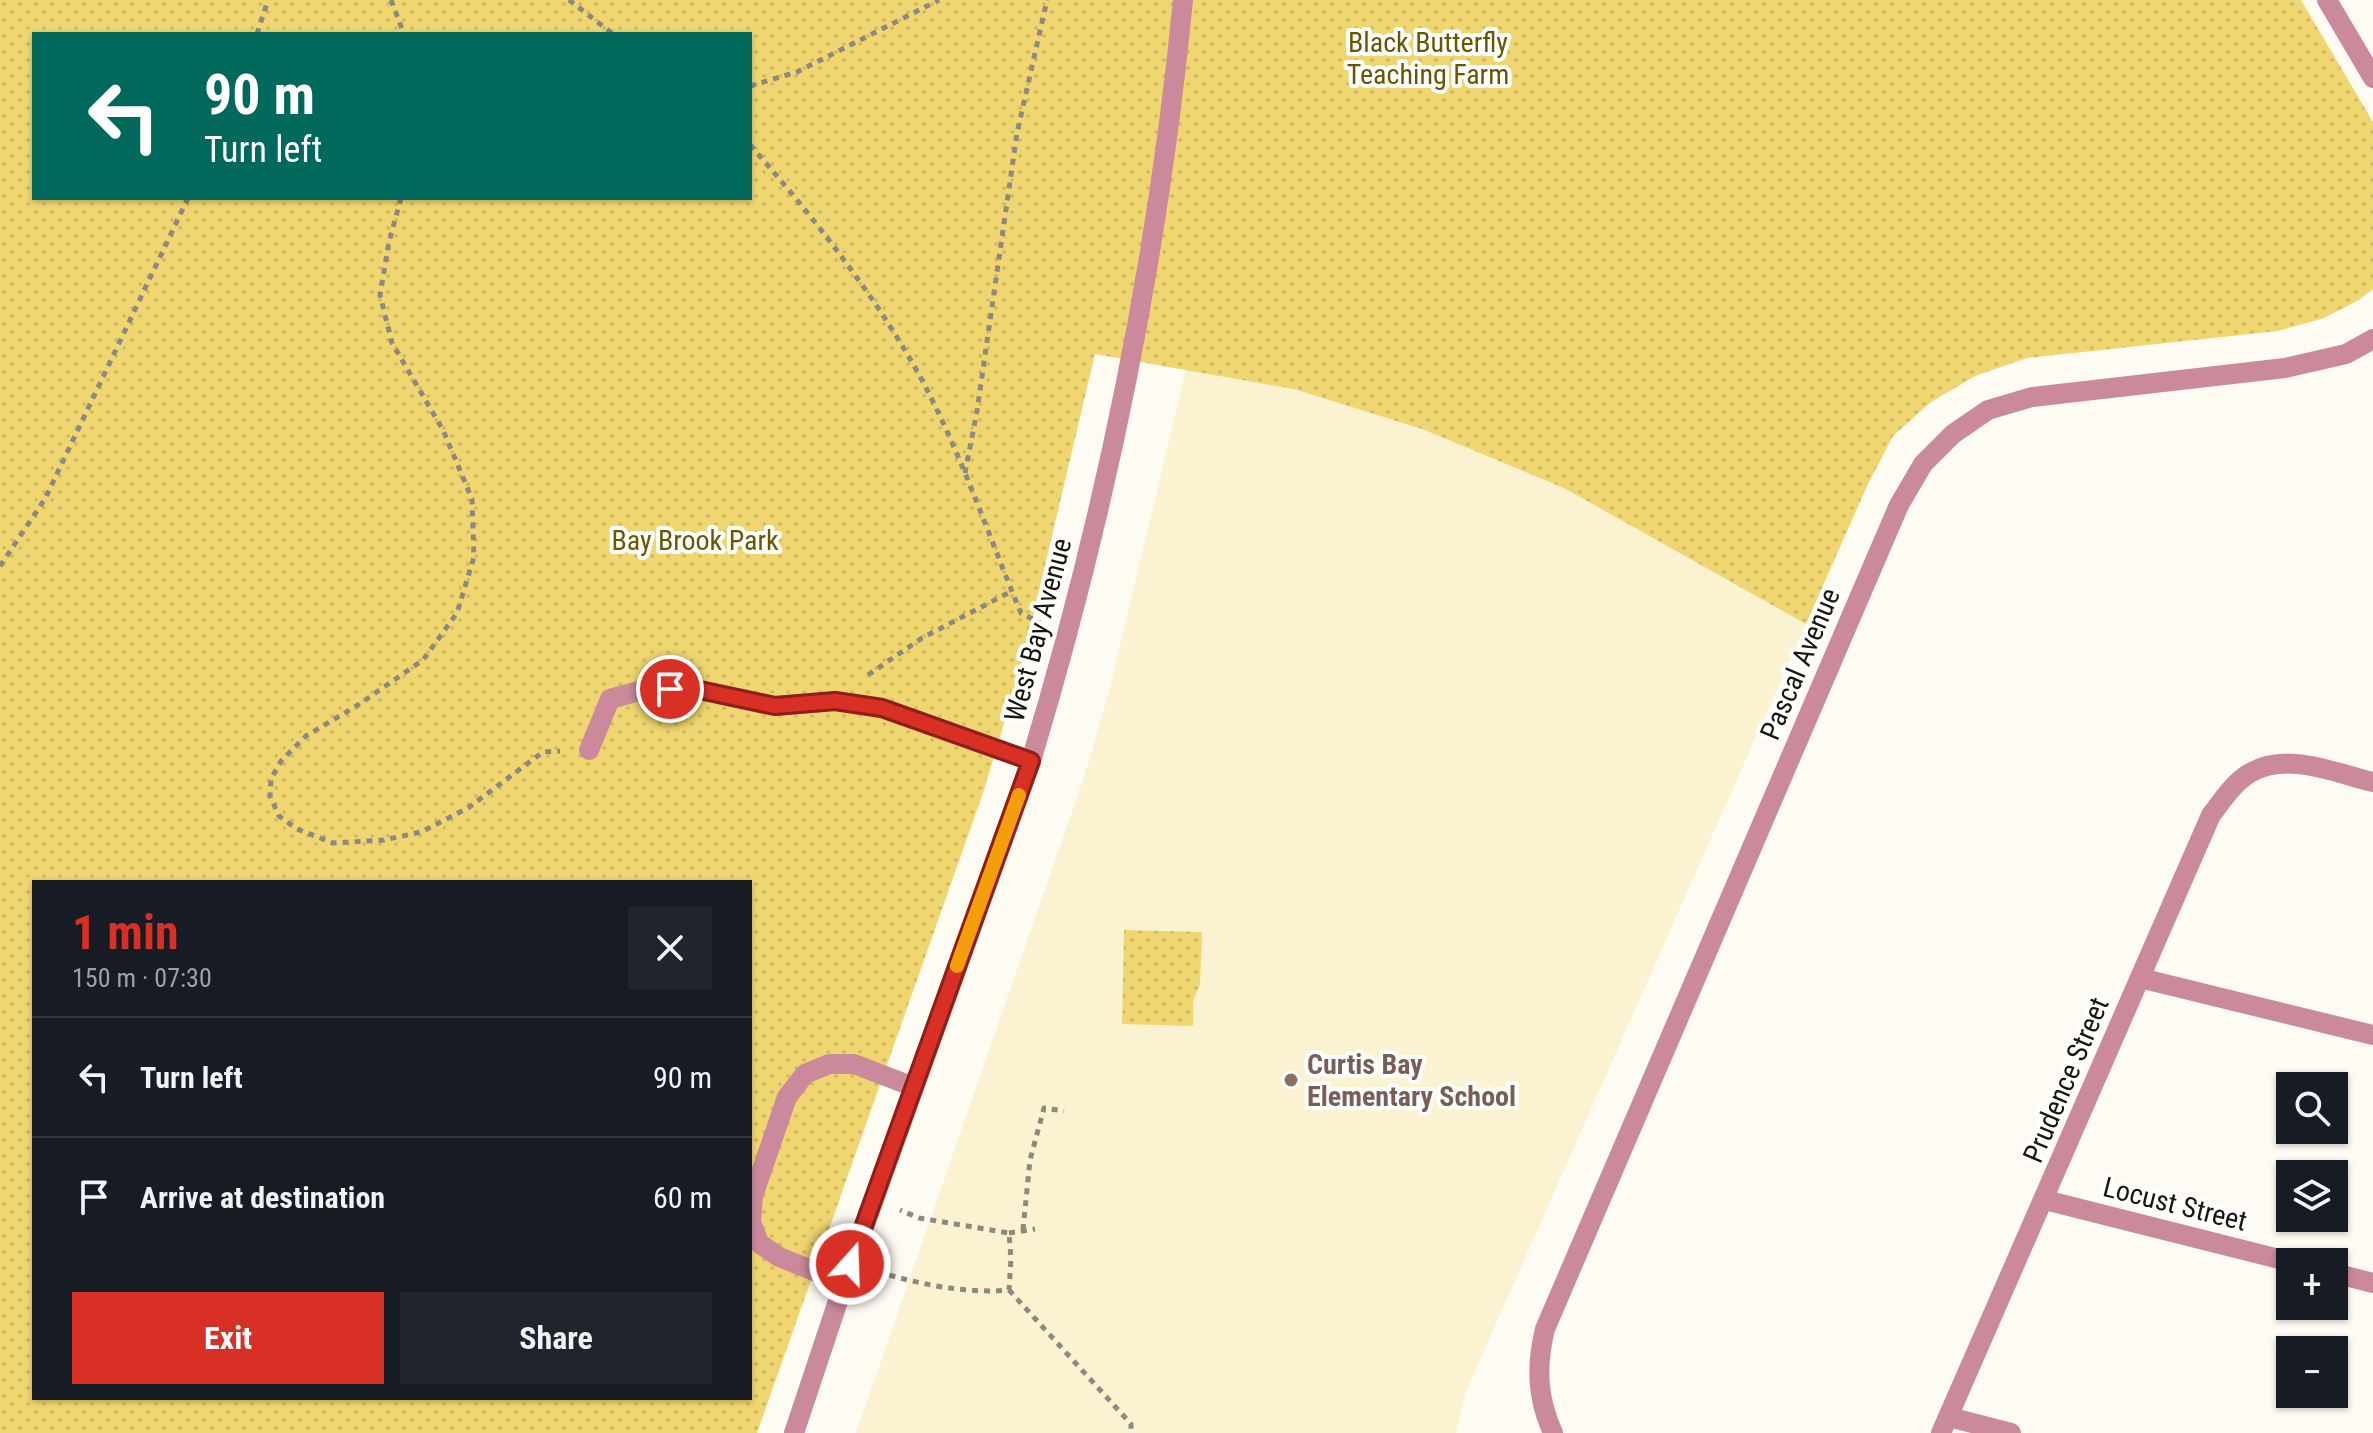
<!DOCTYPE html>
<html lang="en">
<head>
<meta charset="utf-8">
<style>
  :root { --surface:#171b24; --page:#20242c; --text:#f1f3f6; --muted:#9ea1a6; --line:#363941; --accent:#d93025 }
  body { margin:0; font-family:"Roboto Condensed",sans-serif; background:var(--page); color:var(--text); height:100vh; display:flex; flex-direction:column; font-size:30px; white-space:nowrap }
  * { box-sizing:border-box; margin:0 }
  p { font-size:26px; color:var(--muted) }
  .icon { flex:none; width:44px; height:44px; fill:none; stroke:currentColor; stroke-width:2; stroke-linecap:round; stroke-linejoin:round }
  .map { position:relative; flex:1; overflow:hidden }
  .side { position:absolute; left:32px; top:880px; width:720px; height:520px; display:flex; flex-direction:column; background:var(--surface); border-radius:0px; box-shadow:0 2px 6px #0004 }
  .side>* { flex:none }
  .top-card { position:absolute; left:32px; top:32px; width:720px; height:168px; border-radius:0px; box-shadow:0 2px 6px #0004; background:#00695c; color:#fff; overflow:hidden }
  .fabs { position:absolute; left:2276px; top:1072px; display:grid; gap:16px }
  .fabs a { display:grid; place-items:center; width:72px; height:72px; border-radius:0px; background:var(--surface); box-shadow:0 2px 6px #0004; font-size:40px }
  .pin { position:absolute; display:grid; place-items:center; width:68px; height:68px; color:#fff; margin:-34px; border:4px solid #fff; border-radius:50%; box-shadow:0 2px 8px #0007 }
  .me { position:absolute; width:88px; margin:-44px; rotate:20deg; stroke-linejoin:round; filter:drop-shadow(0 0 6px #0008) }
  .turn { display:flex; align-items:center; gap:28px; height:168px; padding:0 40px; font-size:36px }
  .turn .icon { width:104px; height:104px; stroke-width:2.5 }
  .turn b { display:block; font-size:56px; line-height:68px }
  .round { display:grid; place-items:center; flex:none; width:84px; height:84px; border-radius:0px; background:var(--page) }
  .overview { display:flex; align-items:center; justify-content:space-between; height:136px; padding:0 40px }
  h1 { font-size:48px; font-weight:700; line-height:60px; color:var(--accent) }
  .cta { display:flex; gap:16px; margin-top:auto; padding:16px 40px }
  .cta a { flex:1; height:92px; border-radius:0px; background:var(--accent); color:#fff; font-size:32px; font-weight:700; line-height:92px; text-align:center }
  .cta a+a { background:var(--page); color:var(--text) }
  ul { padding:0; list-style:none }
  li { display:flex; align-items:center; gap:24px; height:120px; padding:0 40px; border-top:2px solid var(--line) }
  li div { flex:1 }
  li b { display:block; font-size:30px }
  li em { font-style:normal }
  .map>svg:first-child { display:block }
  .built { fill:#faf2d1 }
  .green { fill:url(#green-dots); fill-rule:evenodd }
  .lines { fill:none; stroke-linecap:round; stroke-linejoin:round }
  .path { stroke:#8c8a80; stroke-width:5; stroke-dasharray:6 6; stroke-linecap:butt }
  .service { stroke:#cb899c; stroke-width:20 }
  .minor { stroke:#cb899c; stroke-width:20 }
  .tertiary { stroke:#cb899c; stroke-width:20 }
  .route-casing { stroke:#8d1f18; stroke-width:20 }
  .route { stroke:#d93025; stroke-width:14 }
  .slow { stroke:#f59e0b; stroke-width:14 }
  .education-dot { fill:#8d6e63; stroke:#fff; stroke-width:3 }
  .labels { text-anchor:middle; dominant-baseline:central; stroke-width:8; stroke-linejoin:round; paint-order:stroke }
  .park-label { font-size:28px; fill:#685600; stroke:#fff }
  .street-label { font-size:28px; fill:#18160d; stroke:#fff }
  .education-label { font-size:28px; font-weight:bold; fill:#785e54; stroke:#fff; text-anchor:start }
</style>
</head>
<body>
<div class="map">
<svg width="2373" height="1433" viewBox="0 0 2373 1433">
  <defs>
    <pattern id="green-dots" width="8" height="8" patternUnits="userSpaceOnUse" patternTransform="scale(2)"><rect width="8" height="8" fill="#f0d670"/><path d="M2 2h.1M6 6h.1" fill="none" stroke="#cdb760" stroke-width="1.8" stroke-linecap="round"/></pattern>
  </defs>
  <rect width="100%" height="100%" fill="#fefcf2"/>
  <polygon class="built" points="1186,369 1294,389 1422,429 1564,488 1806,624 1467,1389 1456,1433 856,1433 1086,771 1110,687"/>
  <g class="green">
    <path d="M0,0H2301L2373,122V289L2359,300L2324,318L2278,331L2027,358L1975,376L1931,402L1893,436L1867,486L1806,624L1564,488L1422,429L1294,389L1095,354L1021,667L983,793L757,1433H0ZM34,34H750V198H34ZM34,882H750V1398H34Z"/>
    <polygon points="1124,930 1202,932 1200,984 1193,1001 1193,1026 1122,1024"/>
  </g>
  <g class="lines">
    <g class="path">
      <polyline points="391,0 404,34"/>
      <polyline points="569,0 613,34"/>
      <polyline points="257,34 268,0"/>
      <polyline points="750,86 797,72 939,0"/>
      <path d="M750,145C812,215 879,300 923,382C962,456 989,537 1021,613L1040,623"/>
      <polyline points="401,198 389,242 380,295 392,343 443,430 472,499 474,557 457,613 423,660 358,705 306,736 281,761 271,779 270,796 279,816 297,829 333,843 384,840 421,832 468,808 543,752 560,751"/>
      <polyline points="965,473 977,411 1017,133 1047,0"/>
      <polyline points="0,566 45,499 188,198"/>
      <polyline points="868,675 922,638 1012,591"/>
      <polyline points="1023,1230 1030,1160 1044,1108 1064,1111"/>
      <polyline points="1009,1233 1035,1229"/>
      <path d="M878,1272C920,1284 965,1294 1009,1290L1011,1259L1009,1233L919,1218L900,1210"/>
      <polyline points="1009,1290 1131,1424 1131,1433"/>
    </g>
    <g class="service">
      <polyline points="589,750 610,699 646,689 695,689 775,706 835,701 882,708 1031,761"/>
      <polyline points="2140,978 2373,1035"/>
      <polyline points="844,1283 779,1257 759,1243 751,1222 753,1196 787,1097 805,1074 829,1064 854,1064 914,1087"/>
      <polyline points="1949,1417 2011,1433"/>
    </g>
    <g class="minor">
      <polyline points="2327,0 2373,78"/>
      <polyline points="2045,1200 2291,1262"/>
      <polyline points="2334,1273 2373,1283"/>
      <path d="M1553,1433C1537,1398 1536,1366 1545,1329L1899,505L1923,464L1953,434L1988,410L2032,397L2285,368L2346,354L2373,339"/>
      <path d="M1941,1433L2211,815C2222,801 2234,782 2250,773C2287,751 2335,773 2373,782"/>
    </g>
    <path class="tertiary" d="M794,1433L844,1283L1031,761C1106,512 1158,258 1183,0"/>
  </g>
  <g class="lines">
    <defs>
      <polyline id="route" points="670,689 695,689 775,706 835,701 882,708 1031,761 850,1264"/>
    </defs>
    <use href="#route" class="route-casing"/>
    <use href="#route" class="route"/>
    <polyline class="slow" points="957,966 1019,795"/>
  </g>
  <circle class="education-dot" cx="1291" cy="1080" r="8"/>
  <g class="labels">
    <g class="park-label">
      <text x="1428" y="42">Black Butterfly<tspan x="1428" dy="32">Teaching Farm</tspan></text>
      <text x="695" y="540">Bay Brook Park</text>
    </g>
    <g class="street-label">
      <text transform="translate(1038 630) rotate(-75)">West Bay Avenue</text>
      <text transform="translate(1800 664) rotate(-67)">Pascal Avenue</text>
      <text transform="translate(2066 1080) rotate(-67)">Prudence Street</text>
      <text transform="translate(2175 1204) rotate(14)">Locust Street</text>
    </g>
    <g class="education-label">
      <text x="1307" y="1064">Curtis Bay<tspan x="1307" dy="32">Elementary School</tspan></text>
    </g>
  </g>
</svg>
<div class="fabs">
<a><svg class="icon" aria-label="search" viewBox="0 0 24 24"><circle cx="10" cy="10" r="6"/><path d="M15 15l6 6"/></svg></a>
<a><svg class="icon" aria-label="layers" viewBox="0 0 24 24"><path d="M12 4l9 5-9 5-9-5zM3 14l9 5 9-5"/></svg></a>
<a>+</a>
<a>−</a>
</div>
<div class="pin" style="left:670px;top:689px;background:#d93025"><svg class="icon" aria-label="arrive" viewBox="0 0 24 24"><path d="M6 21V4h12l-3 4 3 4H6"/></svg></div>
<svg class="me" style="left:850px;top:1264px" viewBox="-20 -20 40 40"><circle r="17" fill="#d93025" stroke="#fff" stroke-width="3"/><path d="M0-11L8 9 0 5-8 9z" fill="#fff"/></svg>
<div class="top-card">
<div class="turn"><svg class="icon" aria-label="left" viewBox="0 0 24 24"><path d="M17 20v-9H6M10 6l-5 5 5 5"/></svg><div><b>90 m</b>Turn left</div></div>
</div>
<section class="side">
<div class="overview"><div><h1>1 min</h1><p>150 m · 07:30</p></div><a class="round"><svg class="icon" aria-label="close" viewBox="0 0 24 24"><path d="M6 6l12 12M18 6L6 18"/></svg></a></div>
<ul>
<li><svg class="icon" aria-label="left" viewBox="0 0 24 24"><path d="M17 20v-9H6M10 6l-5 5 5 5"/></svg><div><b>Turn left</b></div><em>90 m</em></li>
<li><svg class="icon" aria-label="arrive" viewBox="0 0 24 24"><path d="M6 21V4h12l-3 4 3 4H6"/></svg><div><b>Arrive at destination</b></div><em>60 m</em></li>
</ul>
<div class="cta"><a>Exit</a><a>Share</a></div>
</section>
</div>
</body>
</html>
